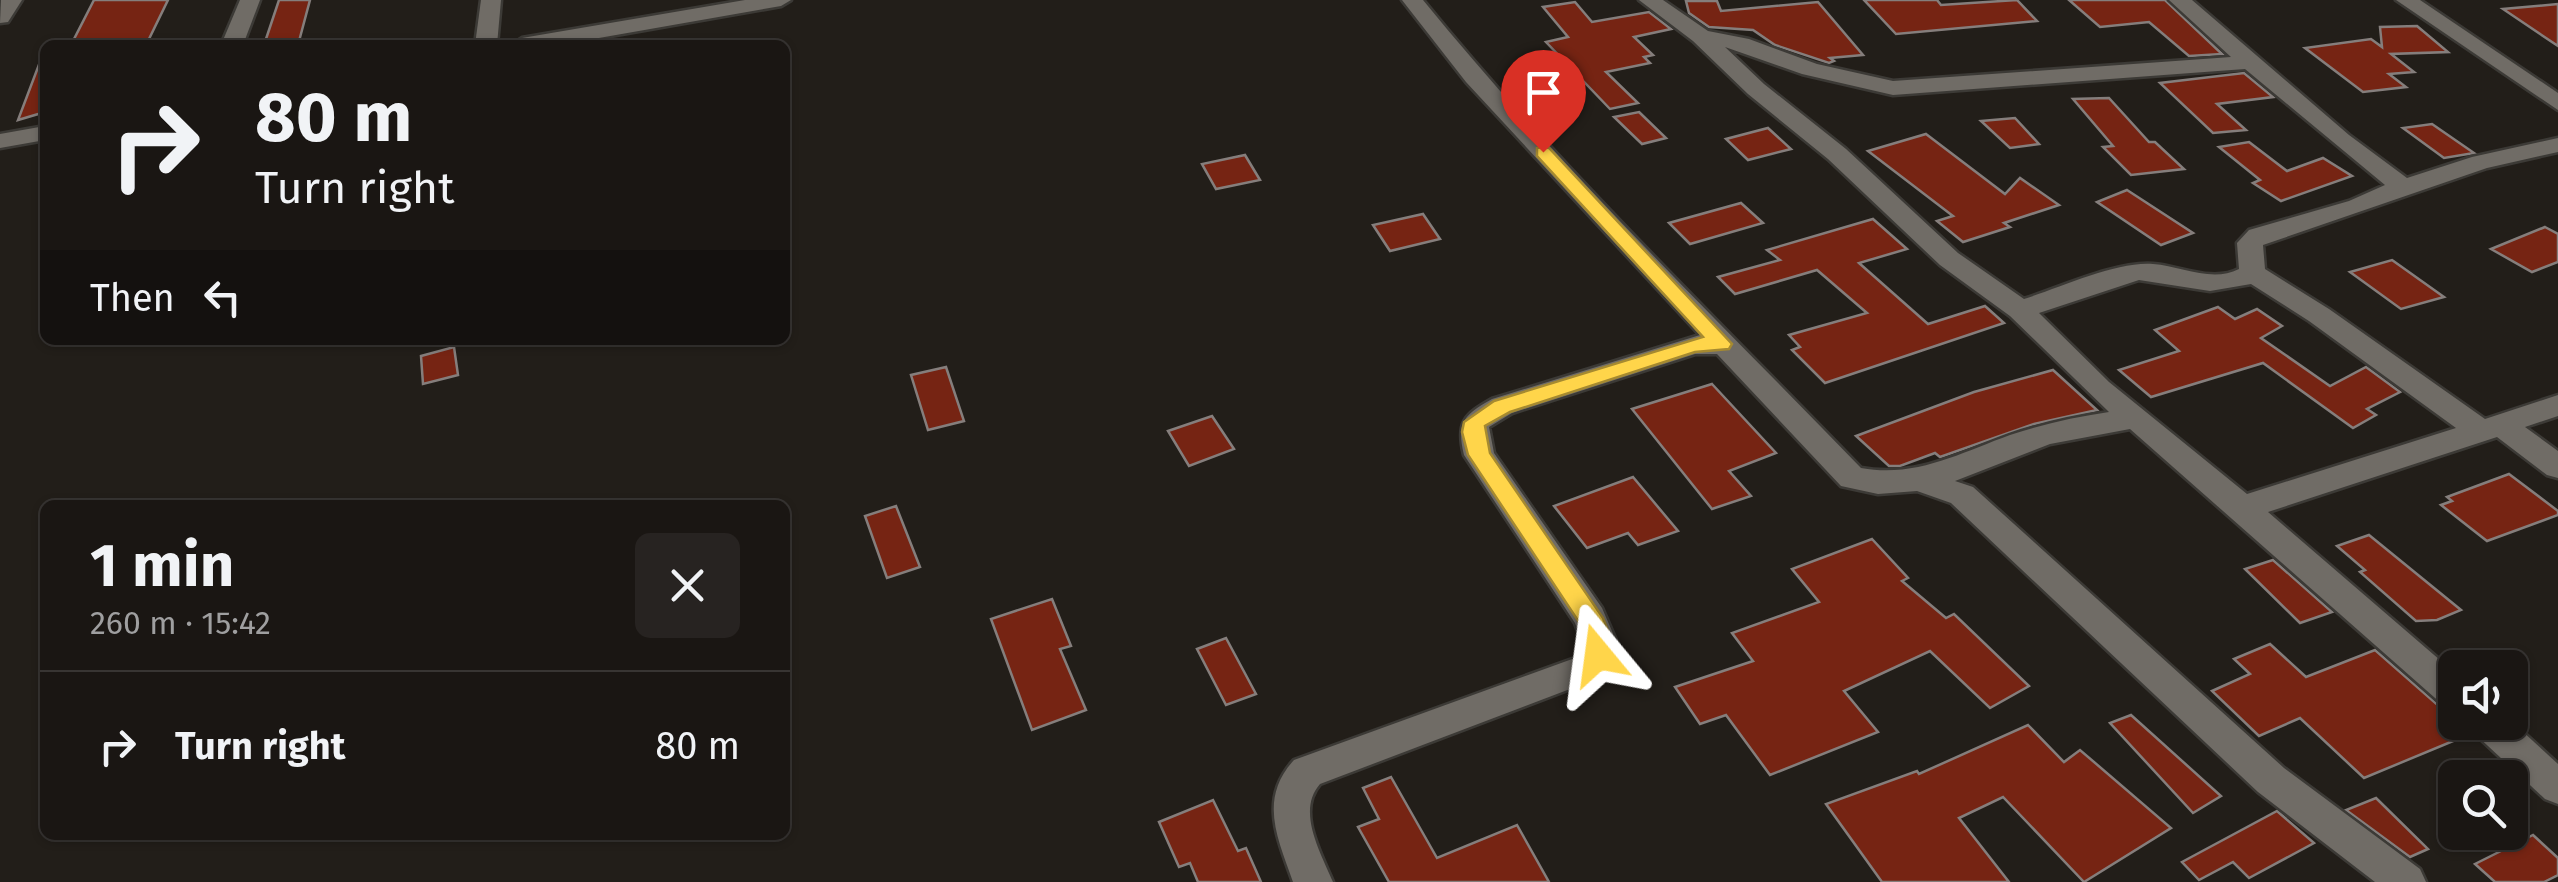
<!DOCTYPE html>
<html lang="en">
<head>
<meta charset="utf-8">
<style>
  :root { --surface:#1a1613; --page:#272321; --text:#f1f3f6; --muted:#9f9fa0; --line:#383533 }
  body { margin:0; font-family:"Fira Sans",sans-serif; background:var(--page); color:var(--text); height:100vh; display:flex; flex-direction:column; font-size:38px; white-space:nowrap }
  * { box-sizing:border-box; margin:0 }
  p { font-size:32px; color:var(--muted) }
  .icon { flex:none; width:55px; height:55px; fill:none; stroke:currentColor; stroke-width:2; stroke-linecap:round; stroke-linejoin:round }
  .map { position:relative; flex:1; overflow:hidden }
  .drawer { position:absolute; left:40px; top:500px; width:750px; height:340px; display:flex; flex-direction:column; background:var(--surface); border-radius:15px; box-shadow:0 2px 8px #0004,0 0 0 2px var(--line) }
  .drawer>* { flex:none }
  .top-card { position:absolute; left:40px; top:40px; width:750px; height:305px; border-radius:15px; box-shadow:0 2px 8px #0004,0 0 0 2px var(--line); background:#1a1613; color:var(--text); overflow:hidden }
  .tools { position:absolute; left:2438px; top:650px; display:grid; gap:20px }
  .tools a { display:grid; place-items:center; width:90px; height:90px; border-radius:15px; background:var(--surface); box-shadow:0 2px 8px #0004,0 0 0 2px var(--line); font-size:50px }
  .pin { position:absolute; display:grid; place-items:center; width:85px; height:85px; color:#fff; margin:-102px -42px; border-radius:50% 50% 50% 0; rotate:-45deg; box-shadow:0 0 10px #0007 }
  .pin .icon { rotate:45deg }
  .me { position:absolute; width:110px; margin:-55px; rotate:344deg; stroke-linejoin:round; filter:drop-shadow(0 0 8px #0008) }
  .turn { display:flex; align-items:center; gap:35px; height:210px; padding:0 50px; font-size:45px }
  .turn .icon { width:130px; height:130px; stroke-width:2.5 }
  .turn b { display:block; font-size:70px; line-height:85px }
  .then { display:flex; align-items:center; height:95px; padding:0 50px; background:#0003; gap:20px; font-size:38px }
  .round { display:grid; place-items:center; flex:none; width:105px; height:105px; border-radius:15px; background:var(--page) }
  .headline { display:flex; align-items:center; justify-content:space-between; height:170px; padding:0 50px }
  h1 { font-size:60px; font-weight:700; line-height:75px }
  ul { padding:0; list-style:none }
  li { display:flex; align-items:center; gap:30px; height:150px; padding:0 50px; border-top:2px solid var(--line) }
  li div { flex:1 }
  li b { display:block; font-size:38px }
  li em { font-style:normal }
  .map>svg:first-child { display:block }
  .building { fill:#762413; stroke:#857e7c; stroke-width:2.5 }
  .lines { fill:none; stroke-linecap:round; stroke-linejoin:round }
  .minor-casing { stroke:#3c3a36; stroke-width:5 }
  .minor { fill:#706c66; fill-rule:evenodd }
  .route { fill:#ffd54a; stroke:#a68a30; stroke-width:2.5 }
</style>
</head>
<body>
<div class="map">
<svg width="2558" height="882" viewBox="0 0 2558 882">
  <rect width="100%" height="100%" fill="#221e19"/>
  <g class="building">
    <polygon points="94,0 168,0 148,41 71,45"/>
    <polygon points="279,0 310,0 298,45 265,42"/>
    <polygon points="1864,0 1937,0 1941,5 2017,0 2037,21 1896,34"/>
    <polygon points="2069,0 2165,0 2222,54 2189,56 2149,22 2100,27"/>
    <polygon points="1686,1 1717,1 1721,11 1818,2 1863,55 1830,58 1834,61 1829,63 1775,45 1753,30 1709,27 1689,13"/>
    <polygon points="1575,2 1592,22 1649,12 1671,29 1634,37 1653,55 1644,57 1650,63 1606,72 1638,103 1610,109 1546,42 1568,37 1543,7"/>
    <polygon points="2558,4 2558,46 2503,9"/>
    <polygon points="2417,26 2448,52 2391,54 2414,72 2389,74 2406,87 2363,92 2305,48 2371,39 2382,47 2380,27"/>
    <polygon points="43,54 45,112 18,120"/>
    <polygon points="2244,73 2273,97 2217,104 2246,130 2213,133 2160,83"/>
    <polygon points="2109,98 2149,142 2155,142 2184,169 2131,175 2103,147 2113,146 2073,99"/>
    <polygon points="1639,112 1666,138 1642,144 1614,117"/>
    <polygon points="2015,118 2039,144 2010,148 1981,121"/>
    <polygon points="2432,124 2474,153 2444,158 2403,128"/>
    <polygon points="1768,128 1791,149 1748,160 1726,139"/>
    <polygon points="1926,134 2005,194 2020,178 2059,205 2004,223 2010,227 1963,242 1937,221 1953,216 1868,151"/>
    <polygon points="2249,142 2287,171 2323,158 2352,176 2281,201 2253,183 2260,180 2219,147"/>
    <polygon points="1245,155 1260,180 1216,189 1202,164"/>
    <polygon points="2127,190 2193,233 2161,245 2097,202"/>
    <polygon points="1741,203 1763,223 1690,244 1669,223"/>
    <polygon points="1423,214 1440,239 1390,251 1373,225"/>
    <polygon points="1873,219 1907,249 1859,263 1928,324 1985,306 2004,323 1825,383 1792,350 1800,347 1789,335 1867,313 1817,270 1735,294 1718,277 1780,260 1767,250"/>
    <polygon points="2545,227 2558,234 2558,262 2532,272 2491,249"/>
    <polygon points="2392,260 2444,297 2401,309 2350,272"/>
    <polygon points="2218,307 2235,319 2257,309 2282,326 2261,338 2330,386 2366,367 2400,392 2367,409 2376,415 2353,428 2263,363 2151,397 2119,370 2179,351 2155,330"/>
    <polygon points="454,347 458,375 423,384 421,356"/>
    <polygon points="946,367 964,421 928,430 911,375"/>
    <polygon points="2053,370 2097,410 2034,424 1940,457 1935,453 1900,466 1889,466 1856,436 1974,392"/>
    <polygon points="1712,384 1776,453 1729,471 1751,496 1712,509 1632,409"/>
    <polygon points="1212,416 1234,449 1189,466 1168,431"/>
    <polygon points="2509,474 2558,511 2558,515 2487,541 2441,505 2452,501 2447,497"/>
    <polygon points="1633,477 1678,531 1638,545 1628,533 1587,548 1554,506"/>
    <polygon points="896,506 920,567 887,578 865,516"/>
    <polygon points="2369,535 2461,610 2437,620 2416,621 2360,572 2365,570 2337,546"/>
    <polygon points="1872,539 1908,578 1902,581 1946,618 1954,614 2029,686 1990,708 1930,651 1844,691 1878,732 1770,775 1726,715 1700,724 1675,687 1753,661 1732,633 1819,602 1792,569"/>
    <polygon points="2273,560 2332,612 2300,623 2245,569"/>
    <polygon points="1052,599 1071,646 1060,649 1086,710 1032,730 991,619"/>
    <polygon points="1226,638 1256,694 1226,705 1197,649"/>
    <polygon points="2270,644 2306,677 2375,650 2441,708 2453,712 2455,722 2465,722 2470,734 2364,778 2300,718 2259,736 2212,691 2250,674 2234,659"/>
    <polygon points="2131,715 2221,796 2193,813 2110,723"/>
    <polygon points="2028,725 2064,762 2080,750 2171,828 2084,882 2003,797 1959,818 2009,882 1882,882 1826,804 1917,771 1919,774"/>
    <polygon points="1391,777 1437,858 1517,825 1549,882 1389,882 1358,827 1379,819 1363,788"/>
    <polygon points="2376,798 2428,849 2410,857 2346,810"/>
    <polygon points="1213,800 1238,851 1246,848 1261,882 1198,882 1190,863 1179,867 1159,822"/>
    <polygon points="2277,811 2314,843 2249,878 2233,862 2199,880 2182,862"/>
    <polygon points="2533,835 2558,858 2558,875 2544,882 2495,882 2475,864"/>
  </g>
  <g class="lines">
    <defs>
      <g id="minor">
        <polygon points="1,0 22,0 8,22 0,23"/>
        <polygon points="240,0 260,0 243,45 221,45"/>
        <polygon points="481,0 501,0 497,45 475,45"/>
        <polygon points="745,0 791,0 781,6 559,45 511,45 522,38"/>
        <path d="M1402,0H1423C1558,166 1713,315 1861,468C1916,478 1960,453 2010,435C2043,424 2075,417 2109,412L2010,316L1940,265L1828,159L1748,94L1693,41L1639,0H1663L1708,31L1749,39L1817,64L1893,81L2231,57L2169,0H2192L2349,135L2407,178L2472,157L2558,138V152L2487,168L2263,245L2265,269L2329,309L2485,419L2558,395V416L2525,427L2558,451V478L2547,475L2497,437L2268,512L2455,673V709L2443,705L2130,429L2050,444L1955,481L1973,487L2284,768L2420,869L2426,882H2375L2258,792L1951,503L1917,491L1878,494L1841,486L1717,354H1695L1512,413L1489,427L1494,453L1602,608L1618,645L1599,678L1320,784C1296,811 1321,853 1333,882H1293C1278,839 1258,799 1294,760L1575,658L1583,644L1575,623L1464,455C1456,422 1464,415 1492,399L1700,335L1466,82ZM1725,47L1802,74L1893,95L2245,69L2385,185L2349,201L2249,230L2237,243L2239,269C2212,283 2181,266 2153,264C2117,261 2059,288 2024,299L1958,253L1846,149L1764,84ZM2139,280L2210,291L2251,284L2309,321L2456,428L2247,494L2109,382L2039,313Z"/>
        <polygon points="2396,0 2420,0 2558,93 2558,110"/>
        <polygon points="45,126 45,140 0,148 0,134"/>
        <polygon points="2510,720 2558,764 2558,804 2545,799 2474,733 2469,722"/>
      </g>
    </defs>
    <use href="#minor" class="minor-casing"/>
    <use href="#minor" class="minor"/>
  </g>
  <polygon class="route" points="1543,147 1549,148 1732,344 1729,349 1695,352 1510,412 1485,426 1490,453 1603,618 1614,646 1607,662 1598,666 1588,662 1584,655 1589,646 1579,622 1468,455 1462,432 1464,422 1494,401 1703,337 1537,156 1537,148"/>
</svg>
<div class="tools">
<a><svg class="icon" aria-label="sound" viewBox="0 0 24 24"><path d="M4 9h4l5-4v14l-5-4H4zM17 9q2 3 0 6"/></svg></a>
<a><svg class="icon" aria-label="search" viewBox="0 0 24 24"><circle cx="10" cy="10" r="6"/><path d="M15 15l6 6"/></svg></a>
</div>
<div class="pin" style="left:1543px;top:152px;background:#d93025"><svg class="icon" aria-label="arrive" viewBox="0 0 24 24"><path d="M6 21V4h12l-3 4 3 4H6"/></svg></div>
<svg class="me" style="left:1598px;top:655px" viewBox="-20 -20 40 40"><path d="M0-17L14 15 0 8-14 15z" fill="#ffd54a" stroke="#fff" stroke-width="4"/></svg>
<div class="top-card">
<div class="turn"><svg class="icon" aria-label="right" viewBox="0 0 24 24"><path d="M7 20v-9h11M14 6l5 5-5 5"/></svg><div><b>80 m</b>Turn right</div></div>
<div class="then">Then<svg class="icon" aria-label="left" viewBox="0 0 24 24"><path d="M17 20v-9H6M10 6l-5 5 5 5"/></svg></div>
</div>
<section class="drawer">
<div class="headline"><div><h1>1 min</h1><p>260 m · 15:42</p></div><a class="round"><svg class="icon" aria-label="close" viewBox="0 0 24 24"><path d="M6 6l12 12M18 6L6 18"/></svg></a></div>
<ul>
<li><svg class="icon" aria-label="right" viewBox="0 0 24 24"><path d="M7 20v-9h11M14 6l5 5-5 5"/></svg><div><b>Turn right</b></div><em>80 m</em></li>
</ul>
</section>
</div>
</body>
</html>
